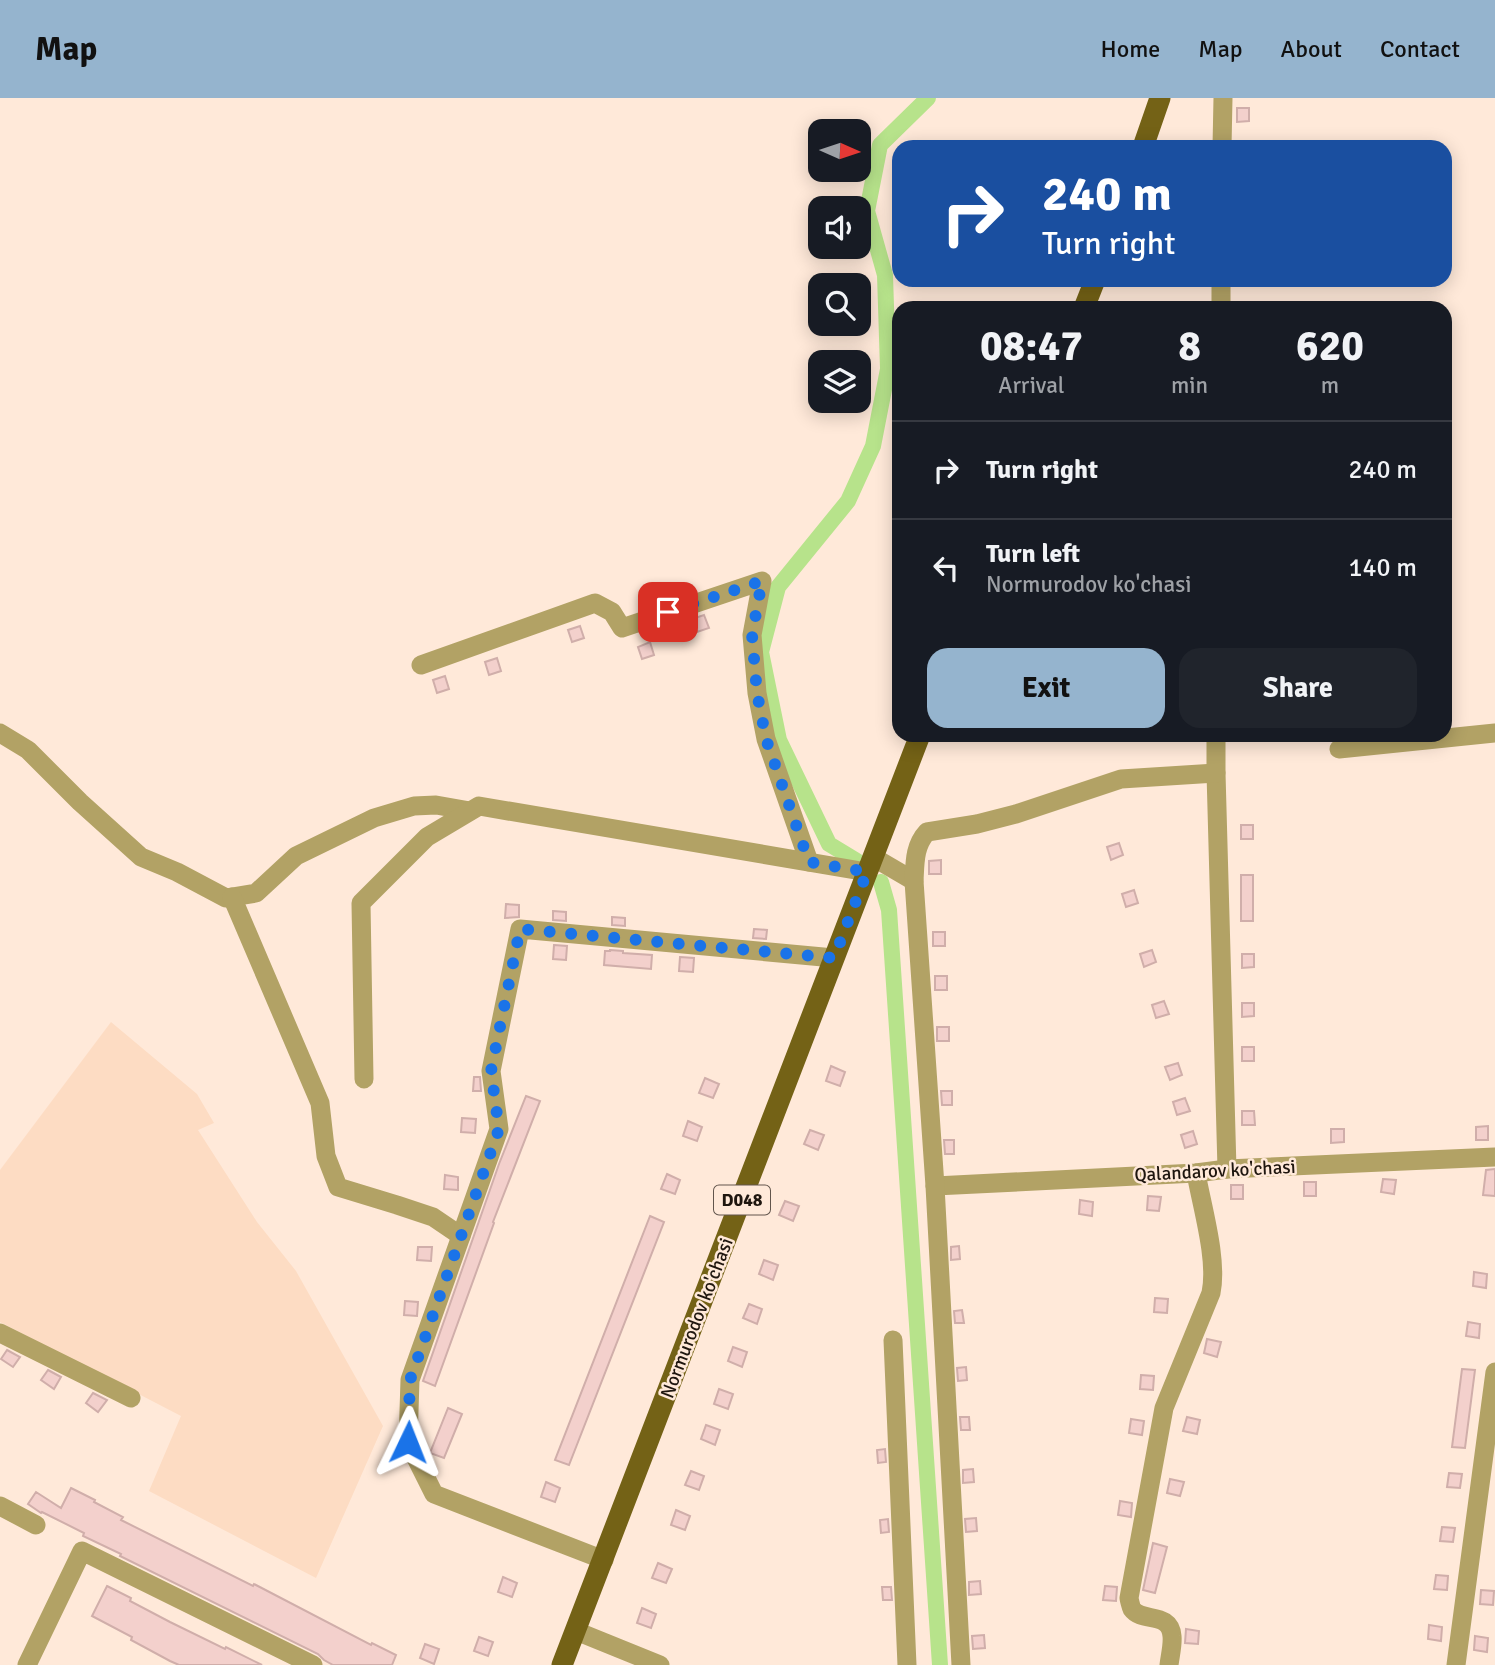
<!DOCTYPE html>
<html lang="en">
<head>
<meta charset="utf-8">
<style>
  :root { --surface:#171b24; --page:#20242c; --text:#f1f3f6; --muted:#9ea1a6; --line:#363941; --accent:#95b4ce }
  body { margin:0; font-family:Signika,sans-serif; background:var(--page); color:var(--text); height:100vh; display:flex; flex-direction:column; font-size:26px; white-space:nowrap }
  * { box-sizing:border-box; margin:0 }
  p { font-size:23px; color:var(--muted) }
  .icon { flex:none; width:38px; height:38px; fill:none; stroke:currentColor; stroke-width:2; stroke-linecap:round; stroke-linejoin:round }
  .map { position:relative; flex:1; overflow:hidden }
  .sheet { position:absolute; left:892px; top:203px; width:560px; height:441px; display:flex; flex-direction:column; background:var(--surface); border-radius:21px; box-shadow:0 4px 18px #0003 }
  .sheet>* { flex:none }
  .top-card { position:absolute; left:892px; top:42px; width:560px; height:147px; border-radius:21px; box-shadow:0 4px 18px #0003; background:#1a4fa0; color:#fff; overflow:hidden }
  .needle { width:46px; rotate:93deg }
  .controls { position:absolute; left:808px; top:21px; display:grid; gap:14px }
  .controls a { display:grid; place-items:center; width:63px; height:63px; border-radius:14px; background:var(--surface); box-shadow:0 4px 18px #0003; font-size:35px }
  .pin { position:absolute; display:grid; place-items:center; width:60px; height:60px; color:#fff; margin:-30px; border-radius:14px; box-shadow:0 4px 10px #0006 }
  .me { position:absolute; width:77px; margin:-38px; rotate:2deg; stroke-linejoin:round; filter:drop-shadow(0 0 5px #0008) }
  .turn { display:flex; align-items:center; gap:24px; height:147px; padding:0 35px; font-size:32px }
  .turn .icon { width:91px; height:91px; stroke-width:2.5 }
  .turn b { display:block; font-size:49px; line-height:60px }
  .eta { display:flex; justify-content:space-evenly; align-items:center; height:119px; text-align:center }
  .eta b { font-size:42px; font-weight:700; line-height:49px }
  .button { display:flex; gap:14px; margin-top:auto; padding:14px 35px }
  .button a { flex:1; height:80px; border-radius:21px; background:var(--accent); color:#111; font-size:28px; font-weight:700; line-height:80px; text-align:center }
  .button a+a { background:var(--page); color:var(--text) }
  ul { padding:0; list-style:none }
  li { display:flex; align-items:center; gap:21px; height:98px; padding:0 35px; border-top:2px solid var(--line) }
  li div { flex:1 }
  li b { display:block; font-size:26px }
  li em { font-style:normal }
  header { display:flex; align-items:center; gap:42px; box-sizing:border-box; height:98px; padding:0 35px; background:var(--accent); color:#111 }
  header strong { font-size:33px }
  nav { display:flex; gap:38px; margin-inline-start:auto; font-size:24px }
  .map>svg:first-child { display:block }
  .built { fill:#fddcc3 }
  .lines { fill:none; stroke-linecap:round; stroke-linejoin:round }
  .canal { stroke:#b7e38b; stroke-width:16 }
  .building { fill:#f3d0cc; stroke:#d0aeaa; stroke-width:2 }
  .minor { stroke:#b2a265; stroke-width:19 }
  .major { stroke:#746216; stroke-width:21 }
  .route { stroke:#1a73e8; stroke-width:12; stroke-dasharray:0 21.6 }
  .labels { text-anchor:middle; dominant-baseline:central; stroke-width:5; stroke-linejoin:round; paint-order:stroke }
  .shield { fill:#ffe9d9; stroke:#62554c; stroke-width:2 }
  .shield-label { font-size:18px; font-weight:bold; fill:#1f160f }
  .street-label { font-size:19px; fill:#1f160f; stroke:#ffe9d9 }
</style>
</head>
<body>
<header>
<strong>Map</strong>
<nav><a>Home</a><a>Map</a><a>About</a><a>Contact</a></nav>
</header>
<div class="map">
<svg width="1495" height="1567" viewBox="0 0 1495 1567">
  <rect width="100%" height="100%" fill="#ffe9d9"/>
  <polygon class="built" points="111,924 197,996 214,1025 198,1032 257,1124 296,1173 383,1328 316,1480 149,1393 181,1318 0,1224 0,1072"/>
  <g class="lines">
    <g class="canal">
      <polyline points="857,763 829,746 779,642 761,554 778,489 848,403 873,348 888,271 885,177 867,113 880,47 928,0"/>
      <polyline points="881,784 889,812 940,1567"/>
    </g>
  </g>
  <g class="building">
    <polygon points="1237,10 1249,10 1249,23 1237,24"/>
    <polygon points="704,517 709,530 697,534 692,521"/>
    <polygon points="580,528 584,540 572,544 568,532"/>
    <polygon points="650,544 654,557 642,561 638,549"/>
    <polygon points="497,560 501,573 489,577 485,564"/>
    <polygon points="445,578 449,591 437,595 433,582"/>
    <rect x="1241" y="727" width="12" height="14"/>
    <polygon points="1119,745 1123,757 1111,762 1107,749"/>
    <polygon points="941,762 941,776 929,776 929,763"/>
    <rect x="1241" y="777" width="12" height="46"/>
    <polygon points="1134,792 1138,805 1126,809 1122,796"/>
    <polygon points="506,806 519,807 519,819 505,820"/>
    <polygon points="553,813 566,814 566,823 553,822"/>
    <polygon points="612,819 625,820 625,828 612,827"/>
    <polygon points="754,831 767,832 766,841 753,840"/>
    <rect x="933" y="834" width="12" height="14"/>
    <polygon points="554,847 567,848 566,862 553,861"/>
    <polygon points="610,852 623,853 623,855 652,857 651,871 604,867 605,853 610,853"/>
    <polygon points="1152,852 1156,864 1144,869 1140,856"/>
    <polygon points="1242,856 1254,856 1254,869 1242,870"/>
    <polygon points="680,859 694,860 693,874 679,873"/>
    <rect x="935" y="878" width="12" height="14"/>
    <polygon points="1164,903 1169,916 1156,920 1152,907"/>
    <polygon points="1242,905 1254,905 1254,918 1242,919"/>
    <rect x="937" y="929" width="12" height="14"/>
    <rect x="1242" y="949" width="12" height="14"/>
    <polygon points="1178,965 1182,977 1170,982 1165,969"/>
    <polygon points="831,968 845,974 840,988 826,983"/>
    <polygon points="474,979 480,979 481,993 473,993"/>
    <polygon points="705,980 719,986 713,1000 699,995"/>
    <polygon points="941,993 952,993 952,1007 942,1007"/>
    <polygon points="526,998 540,1003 493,1124 494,1125 435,1288 423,1283 499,1066"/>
    <polygon points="1185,1000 1190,1013 1177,1017 1173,1004"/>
    <polygon points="1242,1013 1254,1013 1255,1027 1242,1027"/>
    <polygon points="462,1020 476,1021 475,1035 461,1034"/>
    <polygon points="688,1023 702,1029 697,1043 683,1038"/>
    <polygon points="1488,1028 1488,1042 1476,1042 1476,1029"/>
    <polygon points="1331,1031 1344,1031 1344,1044 1331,1045"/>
    <polygon points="810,1032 824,1037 818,1052 804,1046"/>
    <polygon points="1193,1033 1197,1046 1185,1050 1181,1037"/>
    <polygon points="944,1042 954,1042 954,1056 945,1056"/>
    <polygon points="1495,1071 1495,1098 1483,1097 1486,1072"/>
    <polygon points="667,1076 680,1082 675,1096 661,1091"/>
    <polygon points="445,1077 458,1079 458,1092 444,1091"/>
    <polygon points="1383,1081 1396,1082 1394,1096 1381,1094"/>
    <rect x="1304" y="1084" width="12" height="14"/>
    <rect x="1231" y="1087" width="12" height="14"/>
    <polygon points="1148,1098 1161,1099 1159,1113 1147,1112"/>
    <polygon points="1080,1102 1093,1104 1092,1118 1079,1116"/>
    <polygon points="785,1103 799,1108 793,1123 779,1117"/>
    <polygon points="650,1118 664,1124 569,1367 555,1362"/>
    <polygon points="959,1148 960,1161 951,1162 951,1149"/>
    <polygon points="418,1149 432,1149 431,1163 417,1162"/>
    <polygon points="764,1162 778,1167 773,1182 759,1176"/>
    <polygon points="1474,1174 1487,1176 1486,1190 1473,1188"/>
    <polygon points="1155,1200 1168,1201 1167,1215 1154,1214"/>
    <polygon points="405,1203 418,1204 417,1218 404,1217"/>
    <polygon points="749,1206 762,1211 757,1226 743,1220"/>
    <polygon points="962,1212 964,1225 955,1225 954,1213"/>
    <polygon points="1468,1224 1480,1226 1479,1240 1466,1238"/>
    <polygon points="1207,1241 1221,1244 1217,1259 1204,1255"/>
    <polygon points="733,1249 747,1254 742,1269 728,1263"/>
    <polygon points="7,1252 20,1259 13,1269 1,1261"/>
    <polygon points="966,1269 967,1282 958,1283 957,1270"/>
    <polygon points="1462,1271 1475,1272 1465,1350 1452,1349"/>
    <polygon points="48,1272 61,1279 54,1291 41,1282"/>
    <polygon points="1141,1277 1154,1278 1153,1292 1140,1291"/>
    <polygon points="719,1291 733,1296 728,1311 714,1306"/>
    <polygon points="93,1295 107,1302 98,1314 86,1305"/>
    <polygon points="448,1310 462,1316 444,1360 430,1355"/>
    <polygon points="960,1319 969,1319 970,1332 961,1332"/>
    <polygon points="1187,1319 1200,1322 1197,1336 1183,1333"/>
    <polygon points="1131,1321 1144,1323 1142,1337 1129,1335"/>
    <polygon points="706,1327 720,1332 715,1347 701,1341"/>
    <polygon points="885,1351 886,1364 878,1365 877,1352"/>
    <polygon points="973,1371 974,1384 963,1385 963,1372"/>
    <polygon points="691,1373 704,1378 699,1392 685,1387"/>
    <polygon points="1449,1375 1462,1376 1460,1390 1447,1389"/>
    <polygon points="1170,1381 1184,1384 1180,1398 1167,1395"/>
    <polygon points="546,1384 560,1390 555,1404 541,1399"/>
    <polygon points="71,1390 95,1402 94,1404 123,1419 121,1422 253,1488 254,1486 371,1547 372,1545 396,1557 392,1567 333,1567 324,1562 318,1556 120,1458 121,1456 83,1438 84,1435 42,1414 41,1415 28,1406 36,1394 61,1410"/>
    <polygon points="1120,1403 1132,1405 1131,1419 1118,1417"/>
    <polygon points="676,1412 690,1418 685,1432 671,1427"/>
    <polygon points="976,1420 977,1433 966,1434 965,1421"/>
    <polygon points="888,1421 889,1434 881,1435 880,1422"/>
    <polygon points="1442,1429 1455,1430 1453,1444 1440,1443"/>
    <polygon points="1153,1445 1167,1449 1155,1495 1143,1492"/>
    <polygon points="658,1465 672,1471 666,1485 652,1480"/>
    <polygon points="1436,1477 1448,1478 1447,1492 1434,1491"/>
    <polygon points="503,1479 517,1485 512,1499 498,1494"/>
    <polygon points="980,1483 981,1496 969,1497 969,1484"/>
    <polygon points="107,1488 131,1500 130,1503 170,1524 225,1551 226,1549 262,1567 179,1567 170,1563 131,1542 132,1539 92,1518"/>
    <polygon points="1105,1488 1117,1489 1116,1503 1103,1502"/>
    <polygon points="882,1489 891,1489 892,1502 883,1502"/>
    <polygon points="1481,1492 1494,1493 1493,1507 1480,1506"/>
    <polygon points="642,1510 656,1516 651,1530 637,1525"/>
    <polygon points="1429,1527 1442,1529 1441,1543 1428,1541"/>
    <polygon points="1186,1531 1199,1533 1198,1546 1185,1545"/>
    <polygon points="984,1537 985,1550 973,1551 972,1538"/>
    <polygon points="1475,1538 1488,1540 1487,1554 1474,1552"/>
    <polygon points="479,1539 493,1544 488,1558 474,1553"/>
    <polygon points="425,1546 439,1551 434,1566 420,1560"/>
  </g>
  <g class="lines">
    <g class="minor">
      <polyline points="1222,49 1223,0"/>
      <polyline points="1221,210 1221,182"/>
      <polyline points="421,567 595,505 612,514 622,530 762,483 752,537 757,595 766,641 809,764"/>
      <polyline points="0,635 28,652 80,704 141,759 177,774 226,800 256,795 296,758 374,720 414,708 436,707 470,713"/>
      <polyline points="1216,637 1216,675 1227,1071"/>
      <polyline points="1339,651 1495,635"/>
      <polyline points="873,759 914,783"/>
      <polyline points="232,799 320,1005 326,1058 338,1089 397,1107 433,1119 461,1138"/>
      <polyline points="364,981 361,805 427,739 479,708 867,774"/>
      <polyline points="935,1088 1196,1075 1227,1071 1495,1059"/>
      <polyline points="0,1235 131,1300"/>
      <polyline points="893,1242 907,1567"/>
      <polyline points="0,1408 36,1427"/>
      <polyline points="604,1462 434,1396 408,1344 410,1282 499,1031 491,973 520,831 834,860"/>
      <polyline points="576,1533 660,1567"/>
      <polyline points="27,1567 82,1453 313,1567"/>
      <path d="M961,1567L935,1088L914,783C915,766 914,748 927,734L977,726L1016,716L1121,681L1216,675"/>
      <path d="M1169,1567C1170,1558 1173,1547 1172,1538C1170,1513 1142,1525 1132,1511C1131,1509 1129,1501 1129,1500L1164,1310L1211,1195C1218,1162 1202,1109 1196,1075"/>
      <polyline points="1456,1567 1495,1274"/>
    </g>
    <g class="major">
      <polyline points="1143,49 1160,0"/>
      <polyline points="1084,210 1095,182"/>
      <polyline points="562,1567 920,637"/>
    </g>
  </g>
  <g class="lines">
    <polyline class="route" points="408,1344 410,1282 499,1031 491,973 520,831 834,860 867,774 809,764 766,641 757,595 752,537 762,483 668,514"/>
  </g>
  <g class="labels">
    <rect class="shield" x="714" y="1087.5" width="56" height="29" rx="5"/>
    <g class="shield-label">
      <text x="742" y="1102">D048</text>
    </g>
    <g class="street-label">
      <text transform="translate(1215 1073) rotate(-3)">Qalandarov ko'chasi</text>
      <text transform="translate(697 1220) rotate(-69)">Normurodov ko'chasi</text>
    </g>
  </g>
</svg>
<div class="controls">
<a><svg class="needle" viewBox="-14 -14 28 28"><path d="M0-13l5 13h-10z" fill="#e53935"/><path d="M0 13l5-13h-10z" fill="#9ea1a6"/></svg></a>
<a><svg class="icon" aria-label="sound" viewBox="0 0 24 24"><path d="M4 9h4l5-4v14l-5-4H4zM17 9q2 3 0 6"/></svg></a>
<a><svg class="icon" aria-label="search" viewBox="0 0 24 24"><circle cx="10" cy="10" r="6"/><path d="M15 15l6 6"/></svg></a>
<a><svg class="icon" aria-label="layers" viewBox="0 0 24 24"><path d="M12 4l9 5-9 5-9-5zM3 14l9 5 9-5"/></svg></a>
</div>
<div class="pin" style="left:668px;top:514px;background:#d93025"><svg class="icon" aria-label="arrive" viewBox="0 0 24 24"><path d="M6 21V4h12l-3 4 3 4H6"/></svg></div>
<svg class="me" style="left:408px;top:1344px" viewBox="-20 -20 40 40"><path d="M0-17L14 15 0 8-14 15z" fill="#1a73e8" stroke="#fff" stroke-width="4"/></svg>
<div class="top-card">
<div class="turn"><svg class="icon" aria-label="right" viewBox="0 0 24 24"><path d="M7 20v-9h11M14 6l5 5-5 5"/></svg><div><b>240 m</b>Turn right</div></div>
</div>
<section class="sheet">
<div class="eta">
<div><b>08:47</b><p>Arrival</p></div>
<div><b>8</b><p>min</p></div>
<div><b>620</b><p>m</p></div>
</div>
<ul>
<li><svg class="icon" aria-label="right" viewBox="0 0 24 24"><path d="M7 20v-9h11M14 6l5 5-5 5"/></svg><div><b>Turn right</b></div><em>240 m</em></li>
<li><svg class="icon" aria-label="left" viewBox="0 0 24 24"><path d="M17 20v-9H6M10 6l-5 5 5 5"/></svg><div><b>Turn left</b><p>Normurodov ko'chasi</p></div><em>140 m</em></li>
</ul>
<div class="button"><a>Exit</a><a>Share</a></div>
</section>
</div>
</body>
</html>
